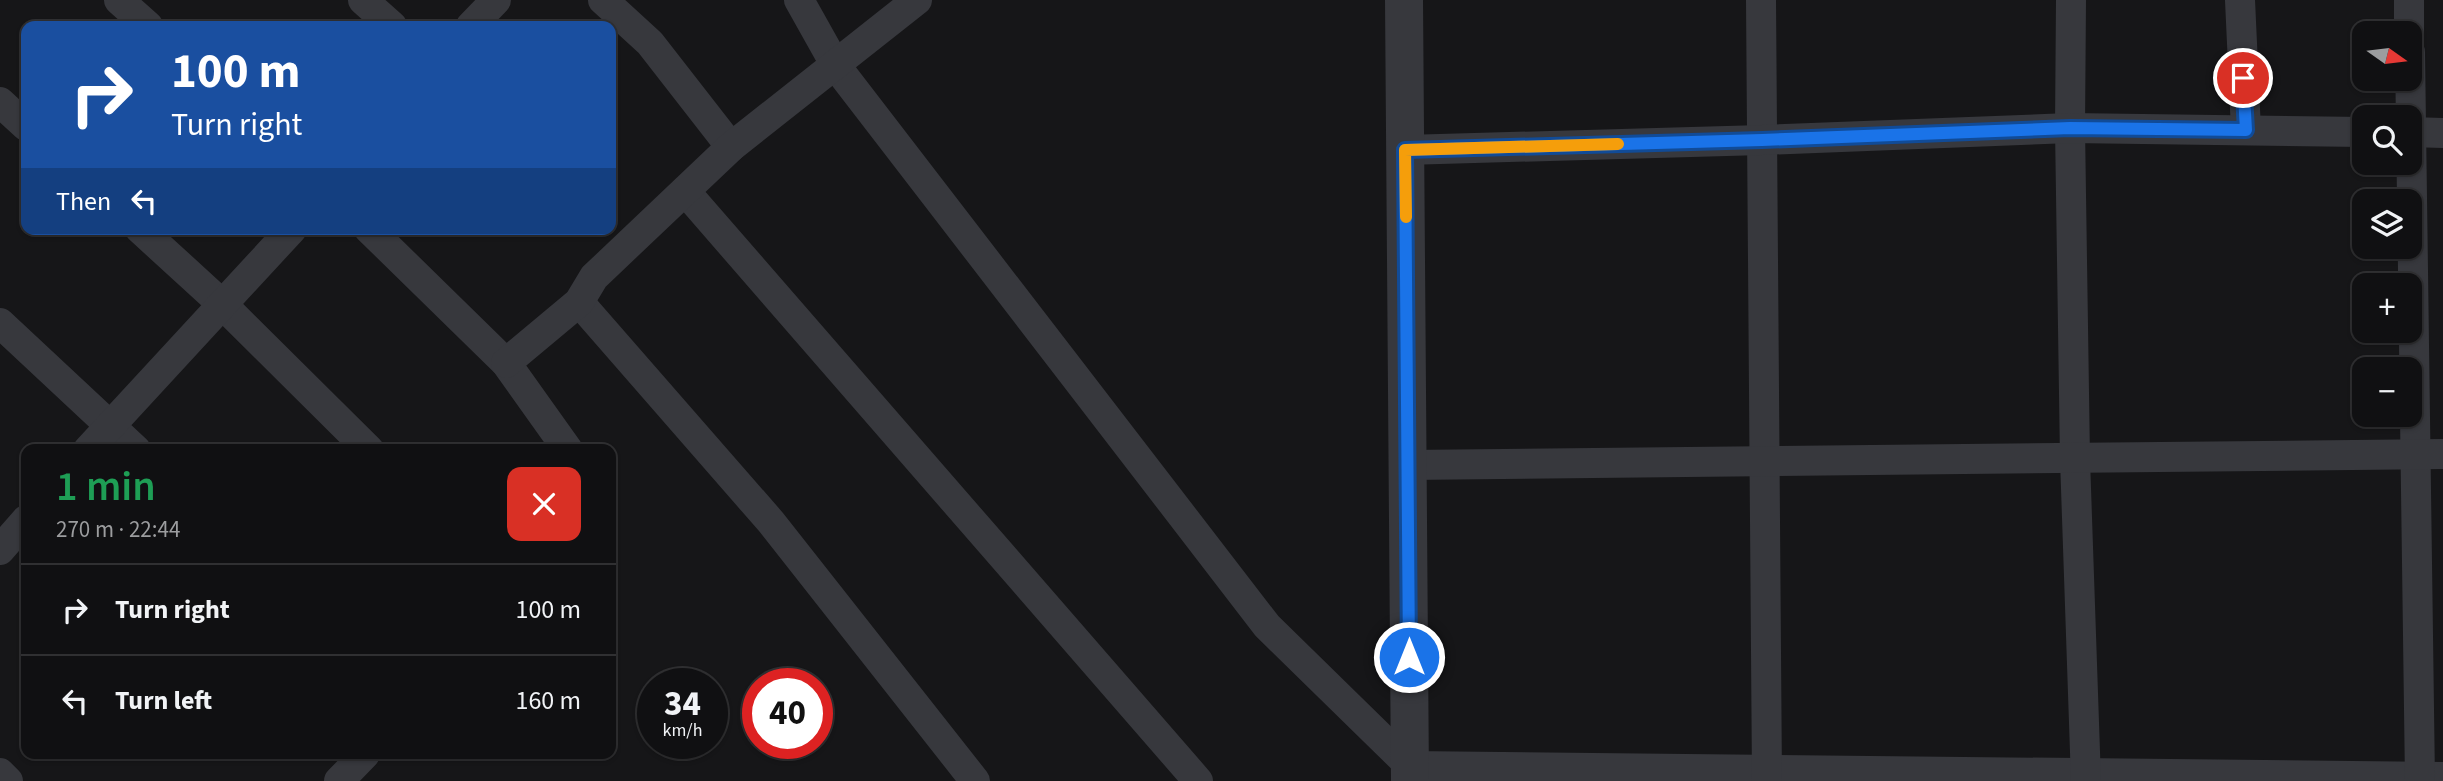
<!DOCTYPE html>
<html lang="en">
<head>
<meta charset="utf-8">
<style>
  :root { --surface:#101012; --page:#19191b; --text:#f1f3f6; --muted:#9c9d9f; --line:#303032 }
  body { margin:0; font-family:"Source Sans 3",sans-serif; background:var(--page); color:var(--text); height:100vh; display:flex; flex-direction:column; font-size:26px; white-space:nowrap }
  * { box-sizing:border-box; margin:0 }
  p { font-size:23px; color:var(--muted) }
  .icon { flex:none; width:38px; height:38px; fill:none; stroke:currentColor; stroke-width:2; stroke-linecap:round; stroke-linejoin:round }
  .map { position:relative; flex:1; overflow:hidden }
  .details { position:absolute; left:21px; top:444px; width:595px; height:315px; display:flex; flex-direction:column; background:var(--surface); border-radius:14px; box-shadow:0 2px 5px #0004,0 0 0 2px var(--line) }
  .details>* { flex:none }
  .top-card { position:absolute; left:21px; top:21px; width:595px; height:214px; border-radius:14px; box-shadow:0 2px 5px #0004,0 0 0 2px var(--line); background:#1a4fa0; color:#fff; overflow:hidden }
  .needle { width:46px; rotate:104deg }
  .fabs { position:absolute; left:2352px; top:21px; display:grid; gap:14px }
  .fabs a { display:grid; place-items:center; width:70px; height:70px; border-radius:14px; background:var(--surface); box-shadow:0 2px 5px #0004,0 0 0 2px var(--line); font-size:35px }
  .speed { position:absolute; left:637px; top:668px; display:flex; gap:14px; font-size:35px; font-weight:700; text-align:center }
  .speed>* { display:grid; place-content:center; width:91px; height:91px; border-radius:50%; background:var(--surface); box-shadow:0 2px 5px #0004,0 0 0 2px var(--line); line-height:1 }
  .speed small { font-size:18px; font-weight:400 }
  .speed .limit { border:10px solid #d22; background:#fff; color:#111 }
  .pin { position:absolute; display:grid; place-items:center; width:60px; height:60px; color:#fff; margin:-30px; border:4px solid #fff; border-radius:50%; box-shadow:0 2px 7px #0007 }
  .me { position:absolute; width:77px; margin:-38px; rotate:0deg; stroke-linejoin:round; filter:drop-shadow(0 0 5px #0008) }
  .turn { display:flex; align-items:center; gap:24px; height:147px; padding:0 35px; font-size:32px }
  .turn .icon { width:91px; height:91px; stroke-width:2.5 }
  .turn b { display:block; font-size:49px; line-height:60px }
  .then { display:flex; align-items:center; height:66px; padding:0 35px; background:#0003; gap:14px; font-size:26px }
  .round { display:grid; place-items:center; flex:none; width:74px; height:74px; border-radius:14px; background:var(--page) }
  .overview { display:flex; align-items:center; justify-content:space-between; height:119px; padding:0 35px }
  h1 { font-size:42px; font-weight:600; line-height:52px; color:#1e9e55 }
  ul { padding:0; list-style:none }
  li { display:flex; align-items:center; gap:21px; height:91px; padding:0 35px; border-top:2px solid var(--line) }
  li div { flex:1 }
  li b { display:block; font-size:26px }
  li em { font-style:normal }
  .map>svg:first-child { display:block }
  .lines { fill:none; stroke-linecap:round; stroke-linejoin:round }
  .minor { stroke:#37383d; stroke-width:30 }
  .tertiary { stroke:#37383d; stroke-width:38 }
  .route-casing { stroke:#114b97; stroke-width:18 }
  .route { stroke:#1a73e8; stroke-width:12 }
  .slow { stroke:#f59e0b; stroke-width:12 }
</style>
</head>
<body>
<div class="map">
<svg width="2443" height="781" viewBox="0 0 2443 781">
  <rect width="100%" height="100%" fill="#161618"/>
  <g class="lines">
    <g class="minor">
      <polyline points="119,0 148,26"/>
      <polyline points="363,0 392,26"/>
      <polyline points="603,0 650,43 731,147"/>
      <polyline points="799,0 836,66 1267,626 1410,766 2443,777"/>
      <polyline points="1761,0 1767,781"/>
      <polyline points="2071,0 2070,128 2075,459 2086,781"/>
      <polyline points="2240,0 2246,130"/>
      <polyline points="2409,0 2409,33"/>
      <polyline points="471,26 496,0"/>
      <polyline points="2410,52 2420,781"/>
      <polyline points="0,102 26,126"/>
      <polyline points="2410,132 2443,133"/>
      <polyline points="1405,150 1762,140 2070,128 2364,132"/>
      <polyline points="685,191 1198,781"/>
      <polyline points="140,229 222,304 369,450"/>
      <polyline points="369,229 506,363 568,450"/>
      <polyline points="579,302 771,522 975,781"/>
      <polyline points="0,323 136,450"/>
      <polyline points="506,363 579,302 594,277 731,147 917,0"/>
      <polyline points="88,450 292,229"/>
      <polyline points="1408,465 2443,454"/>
      <polyline points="0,550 26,520"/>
      <polyline points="0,773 8,781"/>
      <polyline points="339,781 365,754"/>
    </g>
    <polyline class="tertiary" points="1404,0 1410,781"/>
  </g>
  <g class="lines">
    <defs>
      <polyline id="route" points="1409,657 1405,150 1762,140 2070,128 2246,130 2243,78"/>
    </defs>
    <use href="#route" class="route-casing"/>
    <use href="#route" class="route"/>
    <polyline class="slow" points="1406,217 1405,150 1618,144"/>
  </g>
</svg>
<div class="fabs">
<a><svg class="needle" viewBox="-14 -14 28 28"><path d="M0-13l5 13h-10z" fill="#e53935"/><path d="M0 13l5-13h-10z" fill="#9c9d9f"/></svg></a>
<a><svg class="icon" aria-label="search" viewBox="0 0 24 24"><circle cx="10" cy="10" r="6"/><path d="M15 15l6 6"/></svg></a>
<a><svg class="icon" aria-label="layers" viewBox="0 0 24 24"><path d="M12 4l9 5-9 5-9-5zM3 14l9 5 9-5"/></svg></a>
<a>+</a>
<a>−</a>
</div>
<div class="speed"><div>34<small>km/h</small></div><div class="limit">40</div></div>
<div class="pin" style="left:2243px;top:78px;background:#d93025"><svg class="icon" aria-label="arrive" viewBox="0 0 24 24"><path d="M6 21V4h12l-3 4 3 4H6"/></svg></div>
<svg class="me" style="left:1409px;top:657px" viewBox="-20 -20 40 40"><circle r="17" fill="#1a73e8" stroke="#fff" stroke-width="3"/><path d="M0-11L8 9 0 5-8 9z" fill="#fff"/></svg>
<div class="top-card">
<div class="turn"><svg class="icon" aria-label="right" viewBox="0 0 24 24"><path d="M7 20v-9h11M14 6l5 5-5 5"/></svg><div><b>100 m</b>Turn right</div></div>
<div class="then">Then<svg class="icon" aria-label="left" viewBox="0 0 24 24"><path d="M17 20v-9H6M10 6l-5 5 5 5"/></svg></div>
</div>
<section class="details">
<div class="overview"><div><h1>1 min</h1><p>270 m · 22:44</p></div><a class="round" style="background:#d93025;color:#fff"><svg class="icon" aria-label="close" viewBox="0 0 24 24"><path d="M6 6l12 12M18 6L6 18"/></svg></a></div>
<ul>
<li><svg class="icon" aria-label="right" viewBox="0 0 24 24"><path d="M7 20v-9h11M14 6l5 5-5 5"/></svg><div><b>Turn right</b></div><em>100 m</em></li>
<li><svg class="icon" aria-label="left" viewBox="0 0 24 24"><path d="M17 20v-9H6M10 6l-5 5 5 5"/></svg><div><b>Turn left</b></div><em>160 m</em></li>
</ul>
</section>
</div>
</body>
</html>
